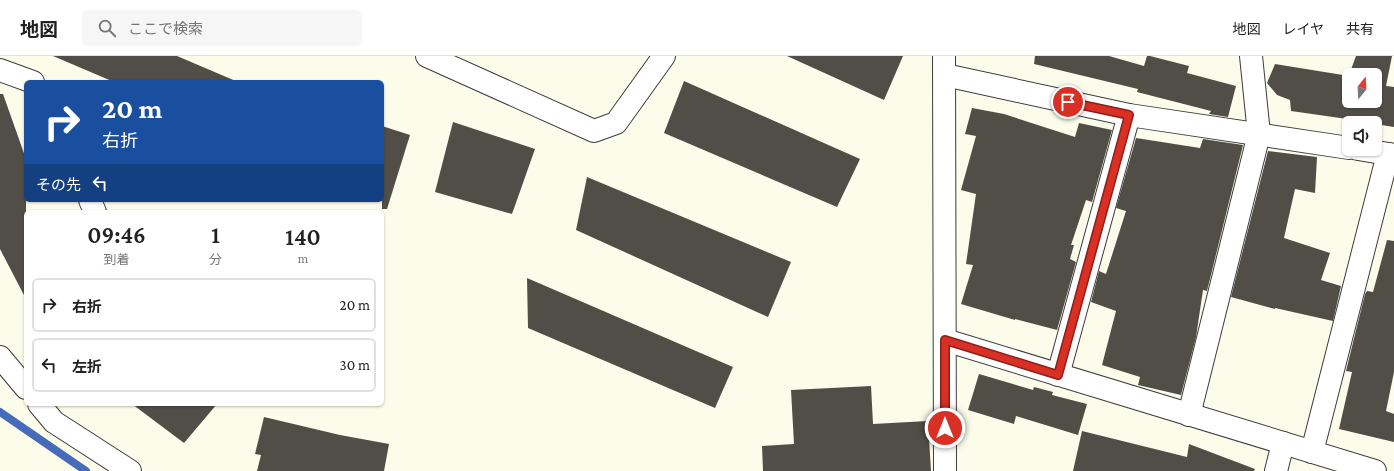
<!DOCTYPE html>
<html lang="ja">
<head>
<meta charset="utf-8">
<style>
  :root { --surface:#fff; --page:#f6f6f6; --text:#222; --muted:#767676; --line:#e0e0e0 }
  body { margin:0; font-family:"Crimson Pro","Noto Sans JP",serif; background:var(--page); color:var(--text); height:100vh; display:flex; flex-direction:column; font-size:15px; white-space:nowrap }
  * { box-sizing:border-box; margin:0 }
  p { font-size:13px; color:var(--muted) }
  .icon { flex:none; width:22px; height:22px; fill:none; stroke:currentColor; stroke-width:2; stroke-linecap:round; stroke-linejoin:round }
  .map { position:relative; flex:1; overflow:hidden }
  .details { position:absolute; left:24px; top:154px; width:360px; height:196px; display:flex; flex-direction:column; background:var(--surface); border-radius:6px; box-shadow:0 1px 3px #0004 }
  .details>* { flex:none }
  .guide { position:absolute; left:24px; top:24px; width:360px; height:122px; border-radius:6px; box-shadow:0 1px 3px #0004; background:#1a4fa0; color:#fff; overflow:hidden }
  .needle { width:26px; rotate:18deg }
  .tools { position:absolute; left:1342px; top:12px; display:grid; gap:8px }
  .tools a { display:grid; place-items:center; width:40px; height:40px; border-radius:6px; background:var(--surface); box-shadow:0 1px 3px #0004; font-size:20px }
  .pin { position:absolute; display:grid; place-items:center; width:34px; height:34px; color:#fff; margin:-17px; border:2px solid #fff; border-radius:50%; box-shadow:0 1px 4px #0007 }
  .me { position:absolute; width:44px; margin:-22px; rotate:0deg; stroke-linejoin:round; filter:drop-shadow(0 0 3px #0008) }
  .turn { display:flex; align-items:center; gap:14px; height:84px; padding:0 12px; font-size:18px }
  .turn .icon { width:52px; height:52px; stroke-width:2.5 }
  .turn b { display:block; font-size:28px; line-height:34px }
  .then { display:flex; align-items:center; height:38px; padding:0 12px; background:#0003; gap:8px; font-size:15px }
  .eta { display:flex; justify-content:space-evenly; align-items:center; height:68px; text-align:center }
  .eta b { font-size:24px; font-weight:600; line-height:28px }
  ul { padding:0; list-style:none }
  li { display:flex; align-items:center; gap:12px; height:54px; margin:0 8px 6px; padding:0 4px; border:2px solid var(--line); border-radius:6px }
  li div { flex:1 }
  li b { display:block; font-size:15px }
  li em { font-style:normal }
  header { display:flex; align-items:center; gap:24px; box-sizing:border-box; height:56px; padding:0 20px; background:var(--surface); border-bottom:1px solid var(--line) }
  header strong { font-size:19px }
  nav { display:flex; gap:22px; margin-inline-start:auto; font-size:14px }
  .search { width:280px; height:36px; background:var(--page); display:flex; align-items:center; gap:10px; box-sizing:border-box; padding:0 14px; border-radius:6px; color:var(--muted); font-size:15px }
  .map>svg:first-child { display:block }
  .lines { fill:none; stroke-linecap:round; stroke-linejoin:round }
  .stream { stroke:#466bba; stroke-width:8 }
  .building { fill:#514e48 }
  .minor-casing { stroke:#3d3d3d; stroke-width:24 }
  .minor { stroke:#fff; stroke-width:22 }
  .route-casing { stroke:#8d1f18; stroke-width:10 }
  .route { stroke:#d93025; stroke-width:7 }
</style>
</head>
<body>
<header>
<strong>地図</strong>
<div class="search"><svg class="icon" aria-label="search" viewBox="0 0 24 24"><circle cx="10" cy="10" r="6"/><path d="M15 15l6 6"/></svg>ここで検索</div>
<nav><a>地図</a><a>レイヤ</a><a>共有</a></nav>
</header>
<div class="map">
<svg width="1394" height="415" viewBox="0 0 1394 415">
  <rect width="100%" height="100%" fill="#fbfcea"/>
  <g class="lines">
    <polyline class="stream" points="0,356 86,415"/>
  </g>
  <g class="building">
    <polygon points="53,0 177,0 238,26 114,26"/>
    <polygon points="787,0 903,0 884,44"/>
    <polygon points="1035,0 1109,0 1144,10 1147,0 1150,0 1189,10 1187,17 1236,30 1228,61 1209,58 1211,55 1137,36 1138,33 1034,8"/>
    <polygon points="1356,0 1392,0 1386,30 1394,31 1394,71 1375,68 1375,67 1291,55 1290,44 1277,39 1267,27 1275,8 1349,20 1349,45 1375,45 1375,19 1349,19"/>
    <polygon points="684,25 860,103 837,151 664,77"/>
    <polygon points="0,38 3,38 26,103 26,243 0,193"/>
    <polygon points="972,52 1004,58 1075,81 1079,67 1112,74 1092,146 1086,144 1071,189 1074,189 1070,203 1076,206 1057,274 1015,263 1015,264 961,248 973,209 966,208 976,138 961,134 976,80 965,78"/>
    <polygon points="453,66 535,93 512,158 435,136"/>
    <polygon points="382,70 410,79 387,153 382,153"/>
    <polygon points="1136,82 1200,92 1203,83 1243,89 1207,235 1203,234 1196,281 1181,339 1138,329 1140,321 1102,309 1116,255 1091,246 1099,215 1106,218 1126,155 1116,152"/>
    <polygon points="1268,95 1317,101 1315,137 1295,133 1284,182 1330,197 1321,224 1341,230 1333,265 1275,252 1275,253 1231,241"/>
    <polygon points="587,121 791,206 768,261 576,174"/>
    <polygon points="1387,184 1394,185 1394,316 1386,355 1394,358 1394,386 1339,373 1352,316 1346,315 1365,238 1367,235 1373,236"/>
    <polygon points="527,222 733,311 715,352 528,272"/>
    <polygon points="979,318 1033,334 1034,331 1053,336 1052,339 1087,348 1078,379 1016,360 1014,368 968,354"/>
    <polygon points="871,330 873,368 928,365 931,415 763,415 762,390 794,388 791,334"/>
    <polygon points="132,348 217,348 184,387"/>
    <polygon points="264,361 340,379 389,388 384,415 257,415 261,399 255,398"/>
    <polygon points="1082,375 1187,401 1189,388 1255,413 1254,415 1073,415"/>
  </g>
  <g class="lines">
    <defs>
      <g id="minor">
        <polyline points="427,0 594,75 616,67 664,0"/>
        <polyline points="944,0 945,415"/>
        <polyline points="0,14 33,26"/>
        <polyline points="945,19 1129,59 1349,92"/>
        <polyline points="1358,93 1394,99"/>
        <polyline points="90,144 95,156"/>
        <polyline points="945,284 1375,415"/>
        <polyline points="0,301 26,332"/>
        <polyline points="1058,319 1129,59"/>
        <polyline points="39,348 54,366 130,415"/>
        <polyline points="1189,359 1259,78 1251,0"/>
        <polyline points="1312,396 1388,98"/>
        <polyline points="1276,415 1283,387"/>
      </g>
    </defs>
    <use href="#minor" class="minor-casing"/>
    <use href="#minor" class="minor"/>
  </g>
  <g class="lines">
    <defs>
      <polyline id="route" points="945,372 945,284 1058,319 1129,59 1068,46"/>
    </defs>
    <use href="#route" class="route-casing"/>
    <use href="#route" class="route"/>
  </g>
</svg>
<div class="tools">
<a><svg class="needle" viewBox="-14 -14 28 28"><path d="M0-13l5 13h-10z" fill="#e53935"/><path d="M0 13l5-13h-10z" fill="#767676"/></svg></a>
<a><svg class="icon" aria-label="sound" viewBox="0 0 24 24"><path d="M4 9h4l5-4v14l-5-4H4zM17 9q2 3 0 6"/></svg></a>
</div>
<div class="pin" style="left:1068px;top:46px;background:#d93025"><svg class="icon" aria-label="arrive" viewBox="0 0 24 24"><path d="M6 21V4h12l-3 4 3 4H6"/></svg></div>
<svg class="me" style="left:945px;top:372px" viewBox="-20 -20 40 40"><circle r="17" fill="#d93025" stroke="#fff" stroke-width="3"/><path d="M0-11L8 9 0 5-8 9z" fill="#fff"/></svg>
<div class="guide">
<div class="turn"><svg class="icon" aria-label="right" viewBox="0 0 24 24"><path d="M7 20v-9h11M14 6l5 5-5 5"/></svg><div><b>20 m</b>右折</div></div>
<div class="then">その先<svg class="icon" aria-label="left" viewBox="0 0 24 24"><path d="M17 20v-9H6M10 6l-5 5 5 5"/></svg></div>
</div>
<section class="details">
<div class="eta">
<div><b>09:46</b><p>到着</p></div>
<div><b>1</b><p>分</p></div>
<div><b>140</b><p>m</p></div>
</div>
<ul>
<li><svg class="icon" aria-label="right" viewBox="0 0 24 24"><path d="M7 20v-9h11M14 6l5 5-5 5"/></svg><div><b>右折</b></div><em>20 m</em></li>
<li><svg class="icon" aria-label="left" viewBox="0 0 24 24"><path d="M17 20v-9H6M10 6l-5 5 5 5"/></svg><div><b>左折</b></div><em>30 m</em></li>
</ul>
</section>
</div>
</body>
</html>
